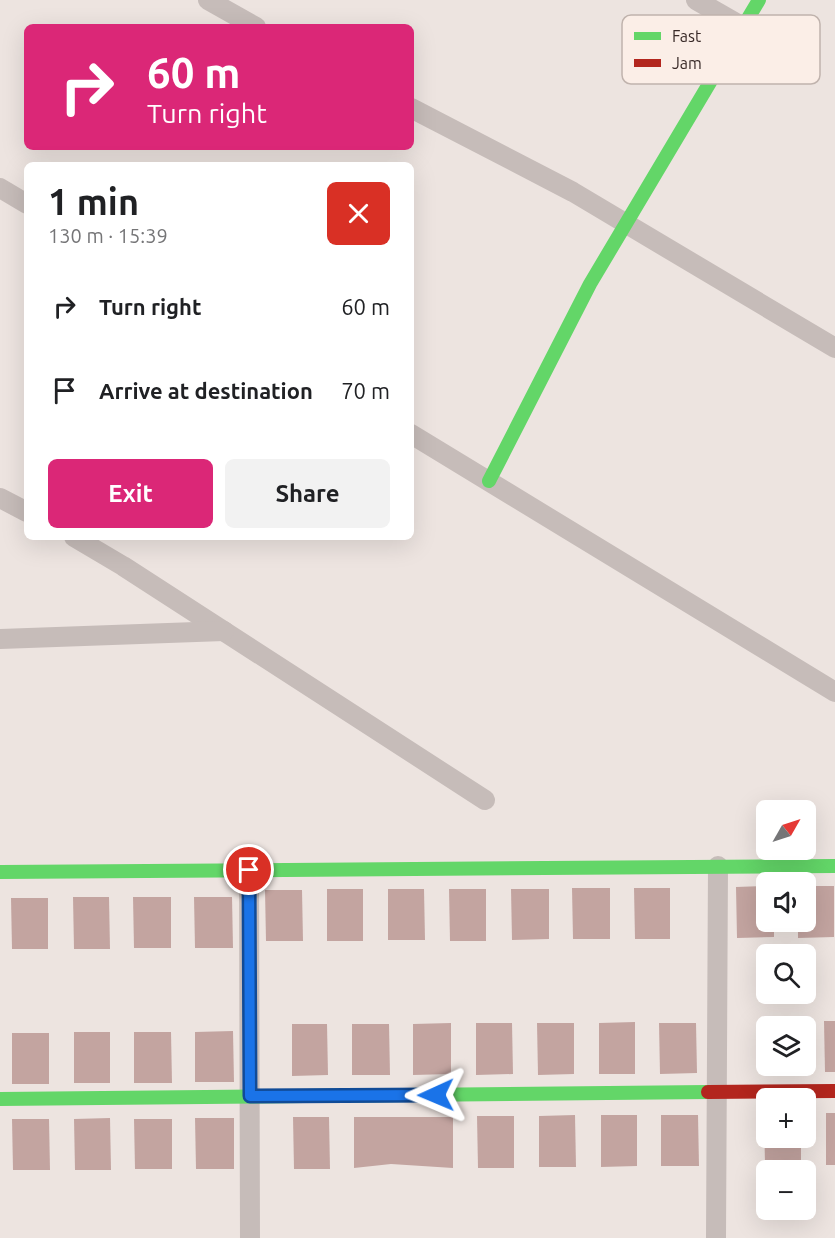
<!DOCTYPE html>
<html lang="en">
<head>
<meta charset="utf-8">
<style>
  :root { --surface:#fff; --page:#f2f2f2; --text:#202124; --muted:#757577; --accent:#db2777 }
  body { margin:0; font-family:Ubuntu,sans-serif; background:var(--page); color:var(--text); height:100vh; display:flex; flex-direction:column; font-size:22px; white-space:nowrap }
  * { box-sizing:border-box; margin:0 }
  p { font-size:20px; color:var(--muted) }
  .icon { flex:none; width:33px; height:33px; fill:none; stroke:currentColor; stroke-width:2; stroke-linecap:round; stroke-linejoin:round }
  .map { position:relative; flex:1; overflow:hidden }
  .sheet { position:absolute; left:24px; top:162px; width:390px; height:378px; display:flex; flex-direction:column; background:var(--surface); border-radius:9px; box-shadow:0 6px 24px #0002 }
  .sheet>* { flex:none }
  .guide { position:absolute; left:24px; top:24px; width:390px; height:126px; border-radius:9px; box-shadow:0 6px 24px #0002; background:#db2777; color:#fff; overflow:hidden }
  .needle { width:39px; rotate:51deg }
  .controls { position:absolute; left:756px; top:800px; display:grid; gap:12px }
  .controls a { display:grid; place-items:center; width:60px; height:60px; border-radius:9px; background:var(--surface); box-shadow:0 6px 24px #0002; font-size:30px }
  .pin { position:absolute; display:grid; place-items:center; width:51px; height:51px; color:#fff; margin:-26px; border:3px solid #fff; border-radius:50%; box-shadow:0 2px 6px #0007 }
  .me { position:absolute; width:66px; margin:-33px; rotate:269deg; stroke-linejoin:round; filter:drop-shadow(0 0 4px #0008) }
  .turn { display:flex; align-items:center; gap:21px; height:126px; padding:0 24px; font-size:27px }
  .turn .icon { width:78px; height:78px; stroke-width:2.5 }
  .turn b { display:block; font-size:42px; line-height:51px }
  .round { display:grid; place-items:center; flex:none; width:63px; height:63px; border-radius:9px; background:var(--page) }
  .overview { display:flex; align-items:center; justify-content:space-between; height:102px; padding:0 24px }
  h1 { font-size:36px; font-weight:600; line-height:45px }
  .primary-button { display:flex; gap:12px; margin-top:auto; padding:12px 24px }
  .primary-button a { flex:1; height:69px; border-radius:9px; background:var(--accent); color:#fff; font-size:24px; font-weight:600; line-height:69px; text-align:center }
  .primary-button a+a { background:var(--page); color:var(--text) }
  ul { padding:0; list-style:none }
  li { display:flex; align-items:center; gap:18px; height:84px; padding:0 24px }
  li div { flex:1 }
  li b { display:block; font-size:22px }
  li em { font-style:normal }
  .map>svg:first-child { display:block }
  .building { fill:#c3a4a0 }
  .lines { fill:none; stroke-linecap:round; stroke-linejoin:round }
  .street { stroke:#c6bcb9; stroke-width:20 }
  .fast { stroke:#63d668; stroke-width:14 }
  .jam { stroke:#b3261e; stroke-width:14 }
  .route-casing { stroke:#114b97; stroke-width:15 }
  .route { stroke:#1a73e8; stroke-width:10 }
  .key { fill:#fbeee7; stroke:#c0b3ad; stroke-width:1.5 }
  .key-label { font-size:16px; fill:#382927 }
</style>
</head>
<body>
<div class="map">
<svg width="835" height="1238" viewBox="0 0 835 1238">
  <rect width="100%" height="100%" fill="#ede4e0"/>
  <g class="building">
    <polygon points="766,886 766,921 774,921 774,937 737,938 736,887"/>
    <polygon points="806,886 834,886 834,937 798,938 798,921 806,921"/>
    <polygon points="572,888 610,888 610,939 573,939"/>
    <polygon points="634,888 670,888 670,939 635,939"/>
    <rect x="327" y="889" width="36" height="52"/>
    <polygon points="388,889 424,889 425,940 388,940"/>
    <polygon points="449,889 486,889 486,941 450,941"/>
    <polygon points="511,889 549,889 549,939 512,940"/>
    <polygon points="265,890 302,890 303,941 266,941"/>
    <polygon points="73,897 109,897 110,949 74,949"/>
    <polygon points="133,897 171,897 171,948 134,948"/>
    <polygon points="194,897 232,897 233,948 195,948"/>
    <polygon points="11,898 48,898 48,949 12,949"/>
    <polygon points="762,1021 799,1021 799,1026 766,1026 766,1065 799,1065 800,1072 763,1073"/>
    <polygon points="824,1021 835,1021 835,1072 825,1072"/>
    <polygon points="635,1022 635,1074 599,1074 599,1023"/>
    <polygon points="451,1023 451,1074 413,1075 413,1024"/>
    <polygon points="476,1023 512,1023 513,1074 476,1075"/>
    <polygon points="537,1023 574,1023 574,1074 538,1075"/>
    <polygon points="659,1023 696,1023 697,1073 660,1074"/>
    <polygon points="292,1024 327,1024 328,1075 292,1076"/>
    <polygon points="352,1024 389,1024 390,1075 352,1075"/>
    <polygon points="233,1031 234,1082 195,1082 195,1032"/>
    <rect x="74" y="1032" width="36" height="51"/>
    <polygon points="134,1032 171,1032 172,1083 134,1083"/>
    <rect x="12" y="1033" width="37" height="51"/>
    <rect x="826" y="1113" width="9" height="52"/>
    <polygon points="764,1114 766,1114 766,1137 801,1137 801,1165 765,1165"/>
    <polygon points="575,1115 576,1167 539,1167 539,1116"/>
    <polygon points="601,1115 637,1115 637,1166 601,1167"/>
    <polygon points="661,1115 698,1115 699,1166 661,1166"/>
    <polygon points="477,1116 514,1116 514,1168 478,1168"/>
    <polygon points="293,1117 329,1117 330,1169 294,1169"/>
    <polygon points="354,1117 453,1117 453,1168 391,1164 354,1168"/>
    <polygon points="110,1118 111,1170 75,1170 74,1119"/>
    <polygon points="195,1118 234,1118 234,1169 196,1169"/>
    <polygon points="12,1119 49,1119 50,1170 13,1170"/>
    <polygon points="134,1119 172,1119 172,1169 135,1169"/>
  </g>
  <g class="lines">
    <g class="street">
      <polyline points="208,0 256,27"/>
      <polyline points="696,0 743,27"/>
      <polyline points="411,108 573,192 835,348"/>
      <polyline points="0,188 27,204"/>
      <polyline points="411,434 835,692"/>
      <polyline points="0,498 27,512"/>
      <polyline points="74,537 123,566 485,800"/>
      <polyline points="0,639 224,631"/>
      <polyline points="249,870 250,1238"/>
      <polyline points="716,1238 718,866"/>
    </g>
    <g class="fast">
      <polyline points="489,481 590,284 759,0"/>
      <polyline points="0,872 835,866"/>
      <polyline points="0,1099 708,1092"/>
    </g>
    <polyline class="jam" points="708,1092 835,1091"/>
  </g>
  <g class="lines">
    <defs>
      <polyline id="route" points="249,870 250,1096 436,1095"/>
    </defs>
    <use href="#route" class="route-casing"/>
    <use href="#route" class="route"/>
  </g>
  <rect x="622" y="15" width="198" height="69" rx="9" class="key"/>
  <rect x="634" y="32" width="27" height="8" fill="#63d668"/>
  <rect x="634" y="59" width="27" height="8" fill="#b3261e"/>
  <g class="key-label">
    <text x="672" y="42">Fast</text>
    <text x="672" y="69">Jam</text>
  </g>
</svg>
<div class="controls">
<a><svg class="needle" viewBox="-14 -14 28 28"><path d="M0-13l5 13h-10z" fill="#e53935"/><path d="M0 13l5-13h-10z" fill="#757577"/></svg></a>
<a><svg class="icon" aria-label="sound" viewBox="0 0 24 24"><path d="M4 9h4l5-4v14l-5-4H4zM17 9q2 3 0 6"/></svg></a>
<a><svg class="icon" aria-label="search" viewBox="0 0 24 24"><circle cx="10" cy="10" r="6"/><path d="M15 15l6 6"/></svg></a>
<a><svg class="icon" aria-label="layers" viewBox="0 0 24 24"><path d="M12 4l9 5-9 5-9-5zM3 14l9 5 9-5"/></svg></a>
<a>+</a>
<a>−</a>
</div>
<div class="pin" style="left:249px;top:870px;background:#d93025"><svg class="icon" aria-label="arrive" viewBox="0 0 24 24"><path d="M6 21V4h12l-3 4 3 4H6"/></svg></div>
<svg class="me" style="left:436px;top:1095px" viewBox="-20 -20 40 40"><path d="M0-17L14 15 0 8-14 15z" fill="#1a73e8" stroke="#fff" stroke-width="4"/></svg>
<div class="guide">
<div class="turn"><svg class="icon" aria-label="right" viewBox="0 0 24 24"><path d="M7 20v-9h11M14 6l5 5-5 5"/></svg><div><b>60 m</b>Turn right</div></div>
</div>
<section class="sheet">
<div class="overview"><div><h1>1 min</h1><p>130 m · 15:39</p></div><a class="round" style="background:#d93025;color:#fff"><svg class="icon" aria-label="close" viewBox="0 0 24 24"><path d="M6 6l12 12M18 6L6 18"/></svg></a></div>
<ul>
<li><svg class="icon" aria-label="right" viewBox="0 0 24 24"><path d="M7 20v-9h11M14 6l5 5-5 5"/></svg><div><b>Turn right</b></div><em>60 m</em></li>
<li><svg class="icon" aria-label="arrive" viewBox="0 0 24 24"><path d="M6 21V4h12l-3 4 3 4H6"/></svg><div><b>Arrive at destination</b></div><em>70 m</em></li>
</ul>
<div class="primary-button"><a>Exit</a><a>Share</a></div>
</section>
</div>
</body>
</html>
